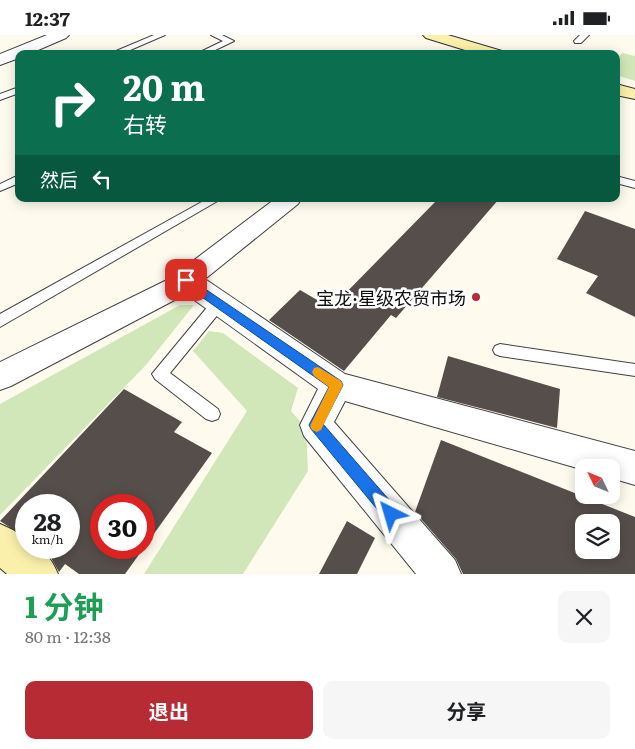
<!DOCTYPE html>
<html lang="zh">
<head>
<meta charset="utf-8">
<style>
  :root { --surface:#fff; --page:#f6f6f6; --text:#202124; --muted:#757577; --accent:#b72b35 }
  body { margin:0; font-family:Literata,"Noto Sans SC",serif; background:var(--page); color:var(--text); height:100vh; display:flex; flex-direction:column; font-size:19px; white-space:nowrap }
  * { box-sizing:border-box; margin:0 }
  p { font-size:16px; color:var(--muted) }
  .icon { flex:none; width:28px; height:28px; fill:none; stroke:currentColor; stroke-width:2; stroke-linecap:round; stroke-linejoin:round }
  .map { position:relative; height:539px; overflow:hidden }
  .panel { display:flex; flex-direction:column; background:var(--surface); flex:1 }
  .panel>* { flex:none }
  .guide { position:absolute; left:15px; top:15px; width:605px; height:152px; border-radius:10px; box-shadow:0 2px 12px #0003; background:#0b6e4f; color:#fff; overflow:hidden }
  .needle { width:32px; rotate:313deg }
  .fabs { position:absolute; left:575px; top:424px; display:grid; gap:10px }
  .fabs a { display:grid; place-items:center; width:45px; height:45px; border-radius:10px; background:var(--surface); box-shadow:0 2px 12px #0003; font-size:25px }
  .speed { position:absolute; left:15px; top:459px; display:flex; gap:10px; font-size:25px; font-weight:700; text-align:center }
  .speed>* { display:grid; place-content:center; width:65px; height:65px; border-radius:50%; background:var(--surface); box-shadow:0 2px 12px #0003; line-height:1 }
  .speed small { font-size:12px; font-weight:400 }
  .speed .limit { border:8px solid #d22; background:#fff; color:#111 }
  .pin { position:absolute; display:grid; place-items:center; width:42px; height:42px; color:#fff; margin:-21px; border-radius:10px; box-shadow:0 2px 8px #0006 }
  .me { position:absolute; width:55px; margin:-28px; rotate:320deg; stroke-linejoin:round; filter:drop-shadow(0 0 4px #0008) }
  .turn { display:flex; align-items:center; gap:18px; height:105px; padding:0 25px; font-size:22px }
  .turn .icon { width:65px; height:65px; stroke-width:2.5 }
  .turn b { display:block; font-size:35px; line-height:42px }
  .then { display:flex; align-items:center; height:48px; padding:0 25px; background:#0003; gap:10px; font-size:19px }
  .round { display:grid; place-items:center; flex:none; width:52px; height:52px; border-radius:10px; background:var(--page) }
  .summary { display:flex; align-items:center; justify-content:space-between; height:85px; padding:0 25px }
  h1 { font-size:30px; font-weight:700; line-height:38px; color:#1e9e55 }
  .action { display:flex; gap:10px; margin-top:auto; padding:10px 25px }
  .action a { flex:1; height:58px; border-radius:10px; background:var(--accent); color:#fff; font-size:20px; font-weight:700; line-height:58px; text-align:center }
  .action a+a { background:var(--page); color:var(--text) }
  .status { display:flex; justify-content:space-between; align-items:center; height:35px; padding:0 25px; background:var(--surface); direction:ltr }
  .status svg { height:14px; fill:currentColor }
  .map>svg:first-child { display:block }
  .green { fill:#d2e7b9 }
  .building { fill:#554e4a; fill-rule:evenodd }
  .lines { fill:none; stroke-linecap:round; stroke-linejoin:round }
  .lane-casing { stroke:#404040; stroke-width:2 }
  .street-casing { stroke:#404040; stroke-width:2 }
  .secondary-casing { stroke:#2f2f2f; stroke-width:2 }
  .lane { fill:#fff; fill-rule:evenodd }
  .street { fill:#fff; fill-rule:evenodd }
  .secondary { fill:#fbf0ab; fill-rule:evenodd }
  .route { fill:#1a73e8; stroke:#114b97 }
  .slow { fill:#f59e0b }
  .poi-dot { fill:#b72b35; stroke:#fff; stroke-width:2 }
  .labels { text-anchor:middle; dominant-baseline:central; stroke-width:5; stroke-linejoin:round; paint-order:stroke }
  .poi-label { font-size:18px; fill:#0d0d0d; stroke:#fff; text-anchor:end }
</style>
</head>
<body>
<div class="status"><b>12:37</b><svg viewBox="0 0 49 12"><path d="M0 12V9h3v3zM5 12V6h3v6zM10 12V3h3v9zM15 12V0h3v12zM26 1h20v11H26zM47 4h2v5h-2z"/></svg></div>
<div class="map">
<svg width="635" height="539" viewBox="0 0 635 539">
  <rect width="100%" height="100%" fill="#fefbee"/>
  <g class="green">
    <polygon points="623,18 635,21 635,46 616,40 616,24"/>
    <polygon points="180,270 194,270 146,330 0,480 0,369"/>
    <polygon points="209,296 223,298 298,353 291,376 306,393 308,436 243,539 144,539 247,376 193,316"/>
  </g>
  <g class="building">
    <polygon points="438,164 499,164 396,283 391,280 344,336 269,285 300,255 331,273"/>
    <polygon points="585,176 635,194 635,282 586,258 598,241 557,224"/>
    <polygon points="448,321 560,354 557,393 437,362"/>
    <path d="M124,354L182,387L174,397L212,418L125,539H79L65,529L59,537L51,523L38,512H69V470H26V503L0,486ZM101,470H144V512H101Z"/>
    <path d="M441,405L635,482V539H463L456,524L415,477ZM584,488H611V515H584Z"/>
    <polygon points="347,486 375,503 357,539 319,539"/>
  </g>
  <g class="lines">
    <defs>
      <g id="lane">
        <polygon points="154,0 165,0 121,19 109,19"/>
        <polygon points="211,0 222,0 234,6 207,19 196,19 223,6"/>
        <polygon points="580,0 589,0 581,8 575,8 574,6"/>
        <polygon points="19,52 19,58 0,65 0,59"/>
        <polygon points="19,140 19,148 0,156 0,149"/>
        <polygon points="616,141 635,146 635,153 616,148"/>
        <polygon points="207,164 221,164 0,292 0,279"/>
        <polygon points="219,263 224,264 226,268 224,272 170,338 218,374 220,379 218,384 212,386 206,384 155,344 152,339 214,264"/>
        <polygon points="500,309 635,329 635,341 500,321 495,319 493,315 495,311"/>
      </g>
      <g id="street">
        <polygon points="47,0 69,0 66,3 29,19 19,19 19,23 0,30 0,19"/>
        <polygon points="275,164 301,164 298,169 205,244 345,339 635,416 635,450 611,443 611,432 584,432 584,435 345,366 334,387 455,525 461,539 416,539 304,401 300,390 318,354 186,259 11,351 0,355 0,327 169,244"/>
      </g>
      <g id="secondary">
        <polygon points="423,0 448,0 502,16 504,19 478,19 426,3"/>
        <polygon points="616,49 635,54 635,64 616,60"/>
        <path d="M0,489L13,495L26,505V512C43,512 52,524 58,539H7L0,533Z"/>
      </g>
    </defs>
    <use href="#lane" class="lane-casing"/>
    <use href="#street" class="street-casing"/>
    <use href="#secondary" class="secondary-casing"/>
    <use href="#lane" class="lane"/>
    <use href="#street" class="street"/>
    <use href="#secondary" class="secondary"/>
  </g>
  <polygon class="route" points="186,241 341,346 343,350 323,389 397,474 399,479 397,485 391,487 386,485 311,394 309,390 329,352 182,248 180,245 182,242"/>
  <polygon class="slow" points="318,332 341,346 343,350 321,395 317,397 312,395 310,391 329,352 314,341 312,337 314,333"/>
  <circle class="poi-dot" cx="476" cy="262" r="5"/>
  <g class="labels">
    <g class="poi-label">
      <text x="466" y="262">宝龙·星级农贸市场</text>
    </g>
  </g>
</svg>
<div class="fabs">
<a><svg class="needle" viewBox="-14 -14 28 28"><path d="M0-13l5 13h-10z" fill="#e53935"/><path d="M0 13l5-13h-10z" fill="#757577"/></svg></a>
<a><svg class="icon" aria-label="layers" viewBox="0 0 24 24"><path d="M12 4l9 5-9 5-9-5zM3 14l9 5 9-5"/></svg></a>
</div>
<div class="speed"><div>28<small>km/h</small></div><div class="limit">30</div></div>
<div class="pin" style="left:186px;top:245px;background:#d93025"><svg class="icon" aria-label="arrive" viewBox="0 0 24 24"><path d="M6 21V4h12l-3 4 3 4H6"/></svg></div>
<svg class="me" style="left:391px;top:479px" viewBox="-20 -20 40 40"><path d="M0-17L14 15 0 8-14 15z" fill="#1a73e8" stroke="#fff" stroke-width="4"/></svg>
<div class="guide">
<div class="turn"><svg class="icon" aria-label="right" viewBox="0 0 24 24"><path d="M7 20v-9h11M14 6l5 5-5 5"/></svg><div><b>20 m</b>右转</div></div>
<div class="then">然后<svg class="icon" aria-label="left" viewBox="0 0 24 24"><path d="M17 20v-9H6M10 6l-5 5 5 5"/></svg></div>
</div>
</div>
<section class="panel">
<div class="summary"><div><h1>1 分钟</h1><p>80 m · 12:38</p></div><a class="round"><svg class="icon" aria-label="close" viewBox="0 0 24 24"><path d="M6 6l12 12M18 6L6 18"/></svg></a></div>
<div class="action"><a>退出</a><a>分享</a></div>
</section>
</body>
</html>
